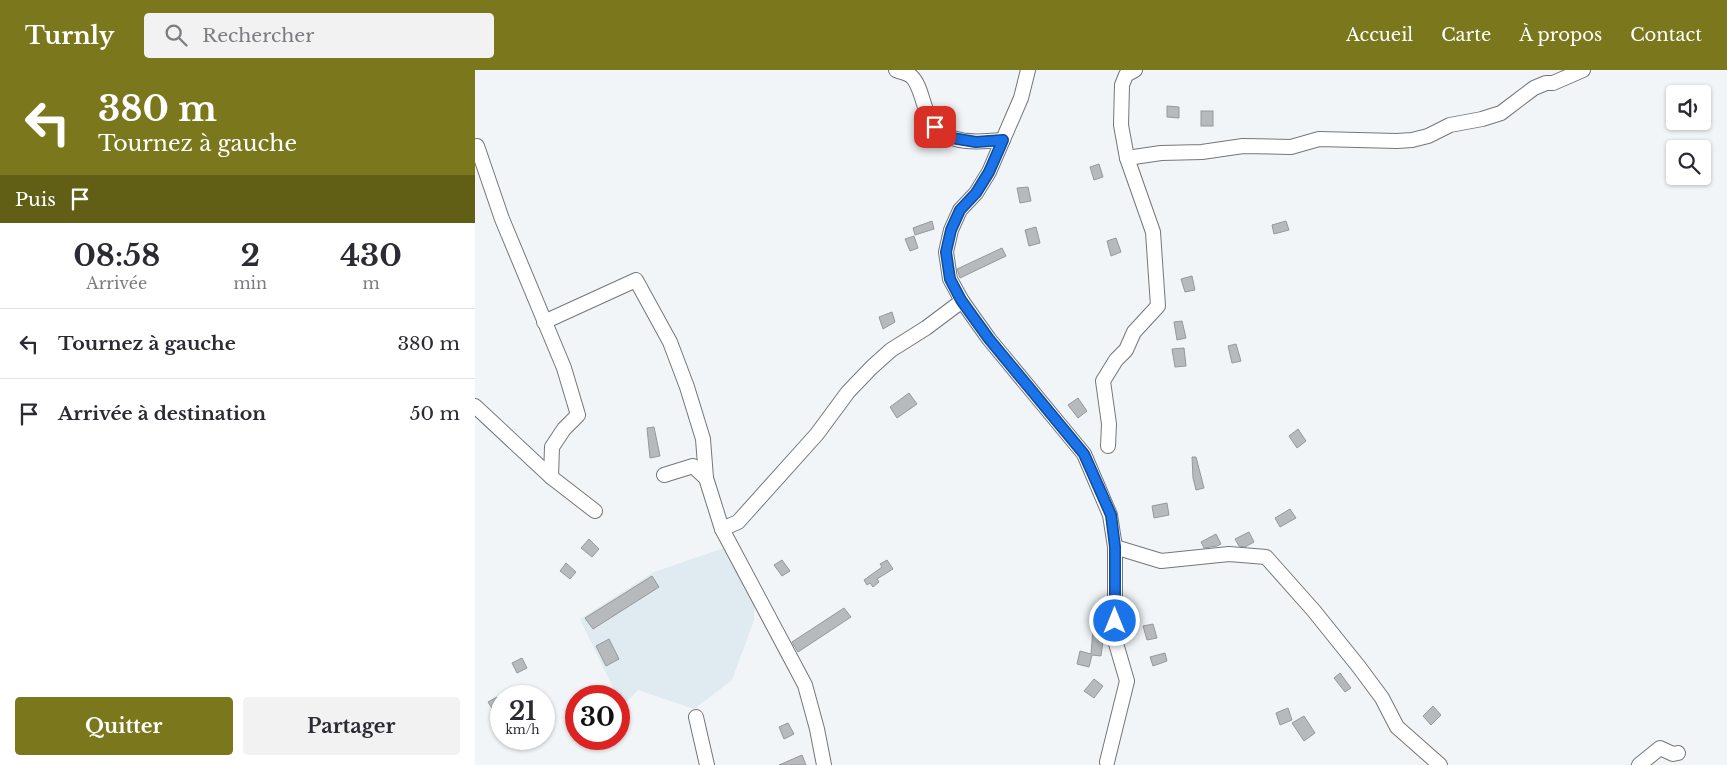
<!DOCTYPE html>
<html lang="fr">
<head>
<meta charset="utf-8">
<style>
  :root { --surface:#fff; --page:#f2f2f3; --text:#2b2b33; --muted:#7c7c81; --line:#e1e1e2; --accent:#7a771c }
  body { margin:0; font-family:"Libre Baskerville",serif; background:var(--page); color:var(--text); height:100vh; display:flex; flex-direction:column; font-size:19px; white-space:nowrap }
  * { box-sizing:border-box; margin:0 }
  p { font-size:16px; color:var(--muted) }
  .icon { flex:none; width:28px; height:28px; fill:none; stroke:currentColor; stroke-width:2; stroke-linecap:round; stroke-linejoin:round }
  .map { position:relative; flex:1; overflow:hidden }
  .sheet { display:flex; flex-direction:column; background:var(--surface); width:475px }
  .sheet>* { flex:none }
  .guide { background:#7a771c; color:#fff; overflow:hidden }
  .tools { position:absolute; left:1191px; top:15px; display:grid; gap:10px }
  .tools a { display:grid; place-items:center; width:45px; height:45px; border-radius:5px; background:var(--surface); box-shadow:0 1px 4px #0004; font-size:25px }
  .speed { position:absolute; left:15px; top:615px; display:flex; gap:10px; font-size:25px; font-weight:700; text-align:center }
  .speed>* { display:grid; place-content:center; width:65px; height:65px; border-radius:50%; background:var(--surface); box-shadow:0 1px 4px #0004; line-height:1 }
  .speed small { font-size:12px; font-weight:400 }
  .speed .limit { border:8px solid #d22; background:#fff; color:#111 }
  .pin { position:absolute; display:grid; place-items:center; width:42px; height:42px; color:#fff; margin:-21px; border-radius:10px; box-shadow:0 2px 8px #0006 }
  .me { position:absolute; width:55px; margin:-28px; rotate:0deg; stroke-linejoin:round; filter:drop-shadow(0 0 4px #0008) }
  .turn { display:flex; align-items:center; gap:18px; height:105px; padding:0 15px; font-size:22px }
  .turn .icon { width:65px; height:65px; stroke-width:2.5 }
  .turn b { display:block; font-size:35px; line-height:42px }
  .then { display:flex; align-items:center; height:48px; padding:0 15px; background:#0003; gap:10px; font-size:19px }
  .eta { display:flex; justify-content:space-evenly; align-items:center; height:85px; text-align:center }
  .eta b { font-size:30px; font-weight:700; line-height:35px }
  .action { display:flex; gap:10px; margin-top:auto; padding:10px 15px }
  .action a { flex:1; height:58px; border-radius:5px; background:var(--accent); color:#fff; font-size:20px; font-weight:700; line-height:58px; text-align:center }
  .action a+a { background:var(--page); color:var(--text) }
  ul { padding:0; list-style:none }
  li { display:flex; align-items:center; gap:15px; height:70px; padding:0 15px; border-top:1px solid var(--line) }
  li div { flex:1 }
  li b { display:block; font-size:19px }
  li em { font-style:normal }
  header { display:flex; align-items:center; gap:30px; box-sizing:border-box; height:70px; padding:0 25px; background:var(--accent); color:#fff }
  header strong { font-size:24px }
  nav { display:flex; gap:28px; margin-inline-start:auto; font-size:18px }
  .search { width:350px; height:45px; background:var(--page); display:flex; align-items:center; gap:12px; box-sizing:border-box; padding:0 18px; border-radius:5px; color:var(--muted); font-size:19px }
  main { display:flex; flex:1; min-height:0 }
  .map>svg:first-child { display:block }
  .built { fill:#dfeaf1 }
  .building { fill:#b7babd; stroke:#96999b }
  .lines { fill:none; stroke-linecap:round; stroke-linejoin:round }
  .minor-casing { stroke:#747779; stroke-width:16 }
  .minor { stroke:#fff; stroke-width:14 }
  .route-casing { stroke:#114b97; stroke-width:12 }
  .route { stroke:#1a73e8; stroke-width:9 }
</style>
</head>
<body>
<header>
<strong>Turnly</strong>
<div class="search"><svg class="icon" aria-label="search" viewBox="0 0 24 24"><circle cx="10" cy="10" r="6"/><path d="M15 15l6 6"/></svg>Rechercher</div>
<nav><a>Accueil</a><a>Carte</a><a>À propos</a><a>Contact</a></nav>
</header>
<main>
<section class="sheet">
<div class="guide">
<div class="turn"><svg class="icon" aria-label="left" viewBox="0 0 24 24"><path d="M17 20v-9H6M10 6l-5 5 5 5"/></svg><div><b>380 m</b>Tournez à gauche</div></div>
<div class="then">Puis<svg class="icon" aria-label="arrive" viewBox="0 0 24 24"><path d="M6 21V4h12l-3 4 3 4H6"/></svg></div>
</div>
<div class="eta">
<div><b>08:58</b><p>Arrivée</p></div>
<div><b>2</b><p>min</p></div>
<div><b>430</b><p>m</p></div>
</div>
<ul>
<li><svg class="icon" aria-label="left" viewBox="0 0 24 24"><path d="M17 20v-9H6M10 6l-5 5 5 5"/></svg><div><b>Tournez à gauche</b></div><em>380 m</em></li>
<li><svg class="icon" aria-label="arrive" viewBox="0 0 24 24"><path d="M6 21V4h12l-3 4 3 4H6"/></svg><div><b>Arrivée à destination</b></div><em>50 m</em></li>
</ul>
<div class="action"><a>Quitter</a><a>Partager</a></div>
</section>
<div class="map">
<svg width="1252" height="695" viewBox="0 0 1252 695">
  <rect width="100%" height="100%" fill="#f1f5f7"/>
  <polygon class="built" points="252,477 279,532 279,550 257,610 219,639 163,620 147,636 144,626 142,626 105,549 179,502"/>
  <g class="building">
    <polygon points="692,36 704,37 704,48 692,47"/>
    <rect x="726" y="41" width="12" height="15"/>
    <polygon points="624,94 628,107 619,110 615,97"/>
    <polygon points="553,117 556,131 545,133 542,118"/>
    <polygon points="457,151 459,159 440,165 438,158"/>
    <polygon points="811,151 814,160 799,164 797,155"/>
    <polygon points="561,157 565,173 554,176 550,160"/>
    <polygon points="439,166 443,178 435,181 430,169"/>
    <polygon points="641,168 646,182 636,186 632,171"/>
    <polygon points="527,178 531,186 485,208 482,199"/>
    <polygon points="717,206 720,220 710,222 706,209"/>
    <polygon points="417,242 420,252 408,259 404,247"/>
    <polygon points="707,251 711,268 702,270 699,252"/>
    <polygon points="761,274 766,291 757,293 753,276"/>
    <polygon points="709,278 711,296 700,297 697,279"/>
    <polygon points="434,323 442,334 422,348 415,337"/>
    <polygon points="603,328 612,341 603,348 593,335"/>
    <polygon points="179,357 185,386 175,388 172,358"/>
    <polygon points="823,359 831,371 822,378 814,366"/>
    <polygon points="717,387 721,387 729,418 721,420 718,408"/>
    <polygon points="692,433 694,445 679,448 677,436"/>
    <polygon points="815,439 821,448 805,457 800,448"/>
    <polygon points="774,462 779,472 770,477 764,476 760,469"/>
    <polygon points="741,464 746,474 742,476 729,478 726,472"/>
    <polygon points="114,469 124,479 117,487 106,478"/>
    <polygon points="307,490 315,501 307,506 299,495"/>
    <polygon points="412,490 418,499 402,509 404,512 398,517 395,513 392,515 389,510 407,497 405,494"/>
    <polygon points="91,493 101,502 95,509 85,501"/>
    <polygon points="177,506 184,517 118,559 110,548"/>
    <polygon points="369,538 376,547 323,582 317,572"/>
    <polygon points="678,554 682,568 672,570 668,556"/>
    <polygon points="618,560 631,561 631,571 628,571 626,586 617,585 614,597 602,594 605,581 616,584"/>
    <polygon points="134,569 144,589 131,596 121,576"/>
    <polygon points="690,583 692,591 678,596 675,587"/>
    <polygon points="47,588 52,598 42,603 37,593"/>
    <polygon points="865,603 876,618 870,622 859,608"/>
    <polygon points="619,609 628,616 619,628 609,621"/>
    <polygon points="22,627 26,633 26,652 13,632"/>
    <polygon points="958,636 966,645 956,655 948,646"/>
    <polygon points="813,638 817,650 805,655 801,643"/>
    <polygon points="829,646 840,663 829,671 817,653"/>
    <polygon points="313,653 319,664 309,669 304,657"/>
    <polygon points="327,685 331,695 304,695"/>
  </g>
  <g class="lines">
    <defs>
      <g id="minor">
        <path d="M421,0C425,2 432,3 436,6C443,12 446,25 449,34C461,75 491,73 528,70"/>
        <polyline points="553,0 546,28 514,102 501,123 485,140 476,160 471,182 475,209 487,231 514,269 609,384 635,445 640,477 640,570 652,611 632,692"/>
        <polyline points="2,76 27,149 89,298 103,345 89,359 77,377 76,407"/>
        <polyline points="652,88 686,83 727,82 768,76 816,77 844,69 922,71 937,70 953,66 975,55 1007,49 1026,43 1059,18 1071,13 1078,13 1108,0"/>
        <polyline points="69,252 161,210 195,272 212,317 228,369 231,408"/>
        <polyline points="0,336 76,407 120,441"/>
        <polyline points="633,376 634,354 628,311 641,290 651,280 659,262 683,236 678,162 652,88 646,55 647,15 651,5 660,0"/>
        <polyline points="189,405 218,396 231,408 247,459 330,615 342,659 349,695"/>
        <polyline points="247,459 263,452 342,364 373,322 397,297 416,280 451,258 487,231"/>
        <polyline points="640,477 686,491 754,484 791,487 839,541 884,597 907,628 922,657 965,695"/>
        <polyline points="221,647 232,695"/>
        <polyline points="1164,695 1185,678 1198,684 1203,683"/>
      </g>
    </defs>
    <use href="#minor" class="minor-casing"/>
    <use href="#minor" class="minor"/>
  </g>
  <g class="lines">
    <defs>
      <polyline id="route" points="460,57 471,67 501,72 528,70 514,102 501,123 485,140 476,160 471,182 475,209 486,230 514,269 609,384 636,445 640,477 640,551"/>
    </defs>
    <use href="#route" class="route-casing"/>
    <use href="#route" class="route"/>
  </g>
</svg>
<div class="tools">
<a><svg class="icon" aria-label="sound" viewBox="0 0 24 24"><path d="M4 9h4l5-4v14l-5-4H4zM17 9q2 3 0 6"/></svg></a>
<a><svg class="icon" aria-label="search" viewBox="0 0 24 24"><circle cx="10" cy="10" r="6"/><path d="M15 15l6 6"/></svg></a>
</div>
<div class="speed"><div>21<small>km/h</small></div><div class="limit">30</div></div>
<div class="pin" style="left:460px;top:57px;background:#d93025"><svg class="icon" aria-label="arrive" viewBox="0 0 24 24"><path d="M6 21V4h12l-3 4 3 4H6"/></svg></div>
<svg class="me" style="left:640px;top:551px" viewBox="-20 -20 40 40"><circle r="17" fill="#1a73e8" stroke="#fff" stroke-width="3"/><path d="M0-11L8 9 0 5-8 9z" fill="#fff"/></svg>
</div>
</main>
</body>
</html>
